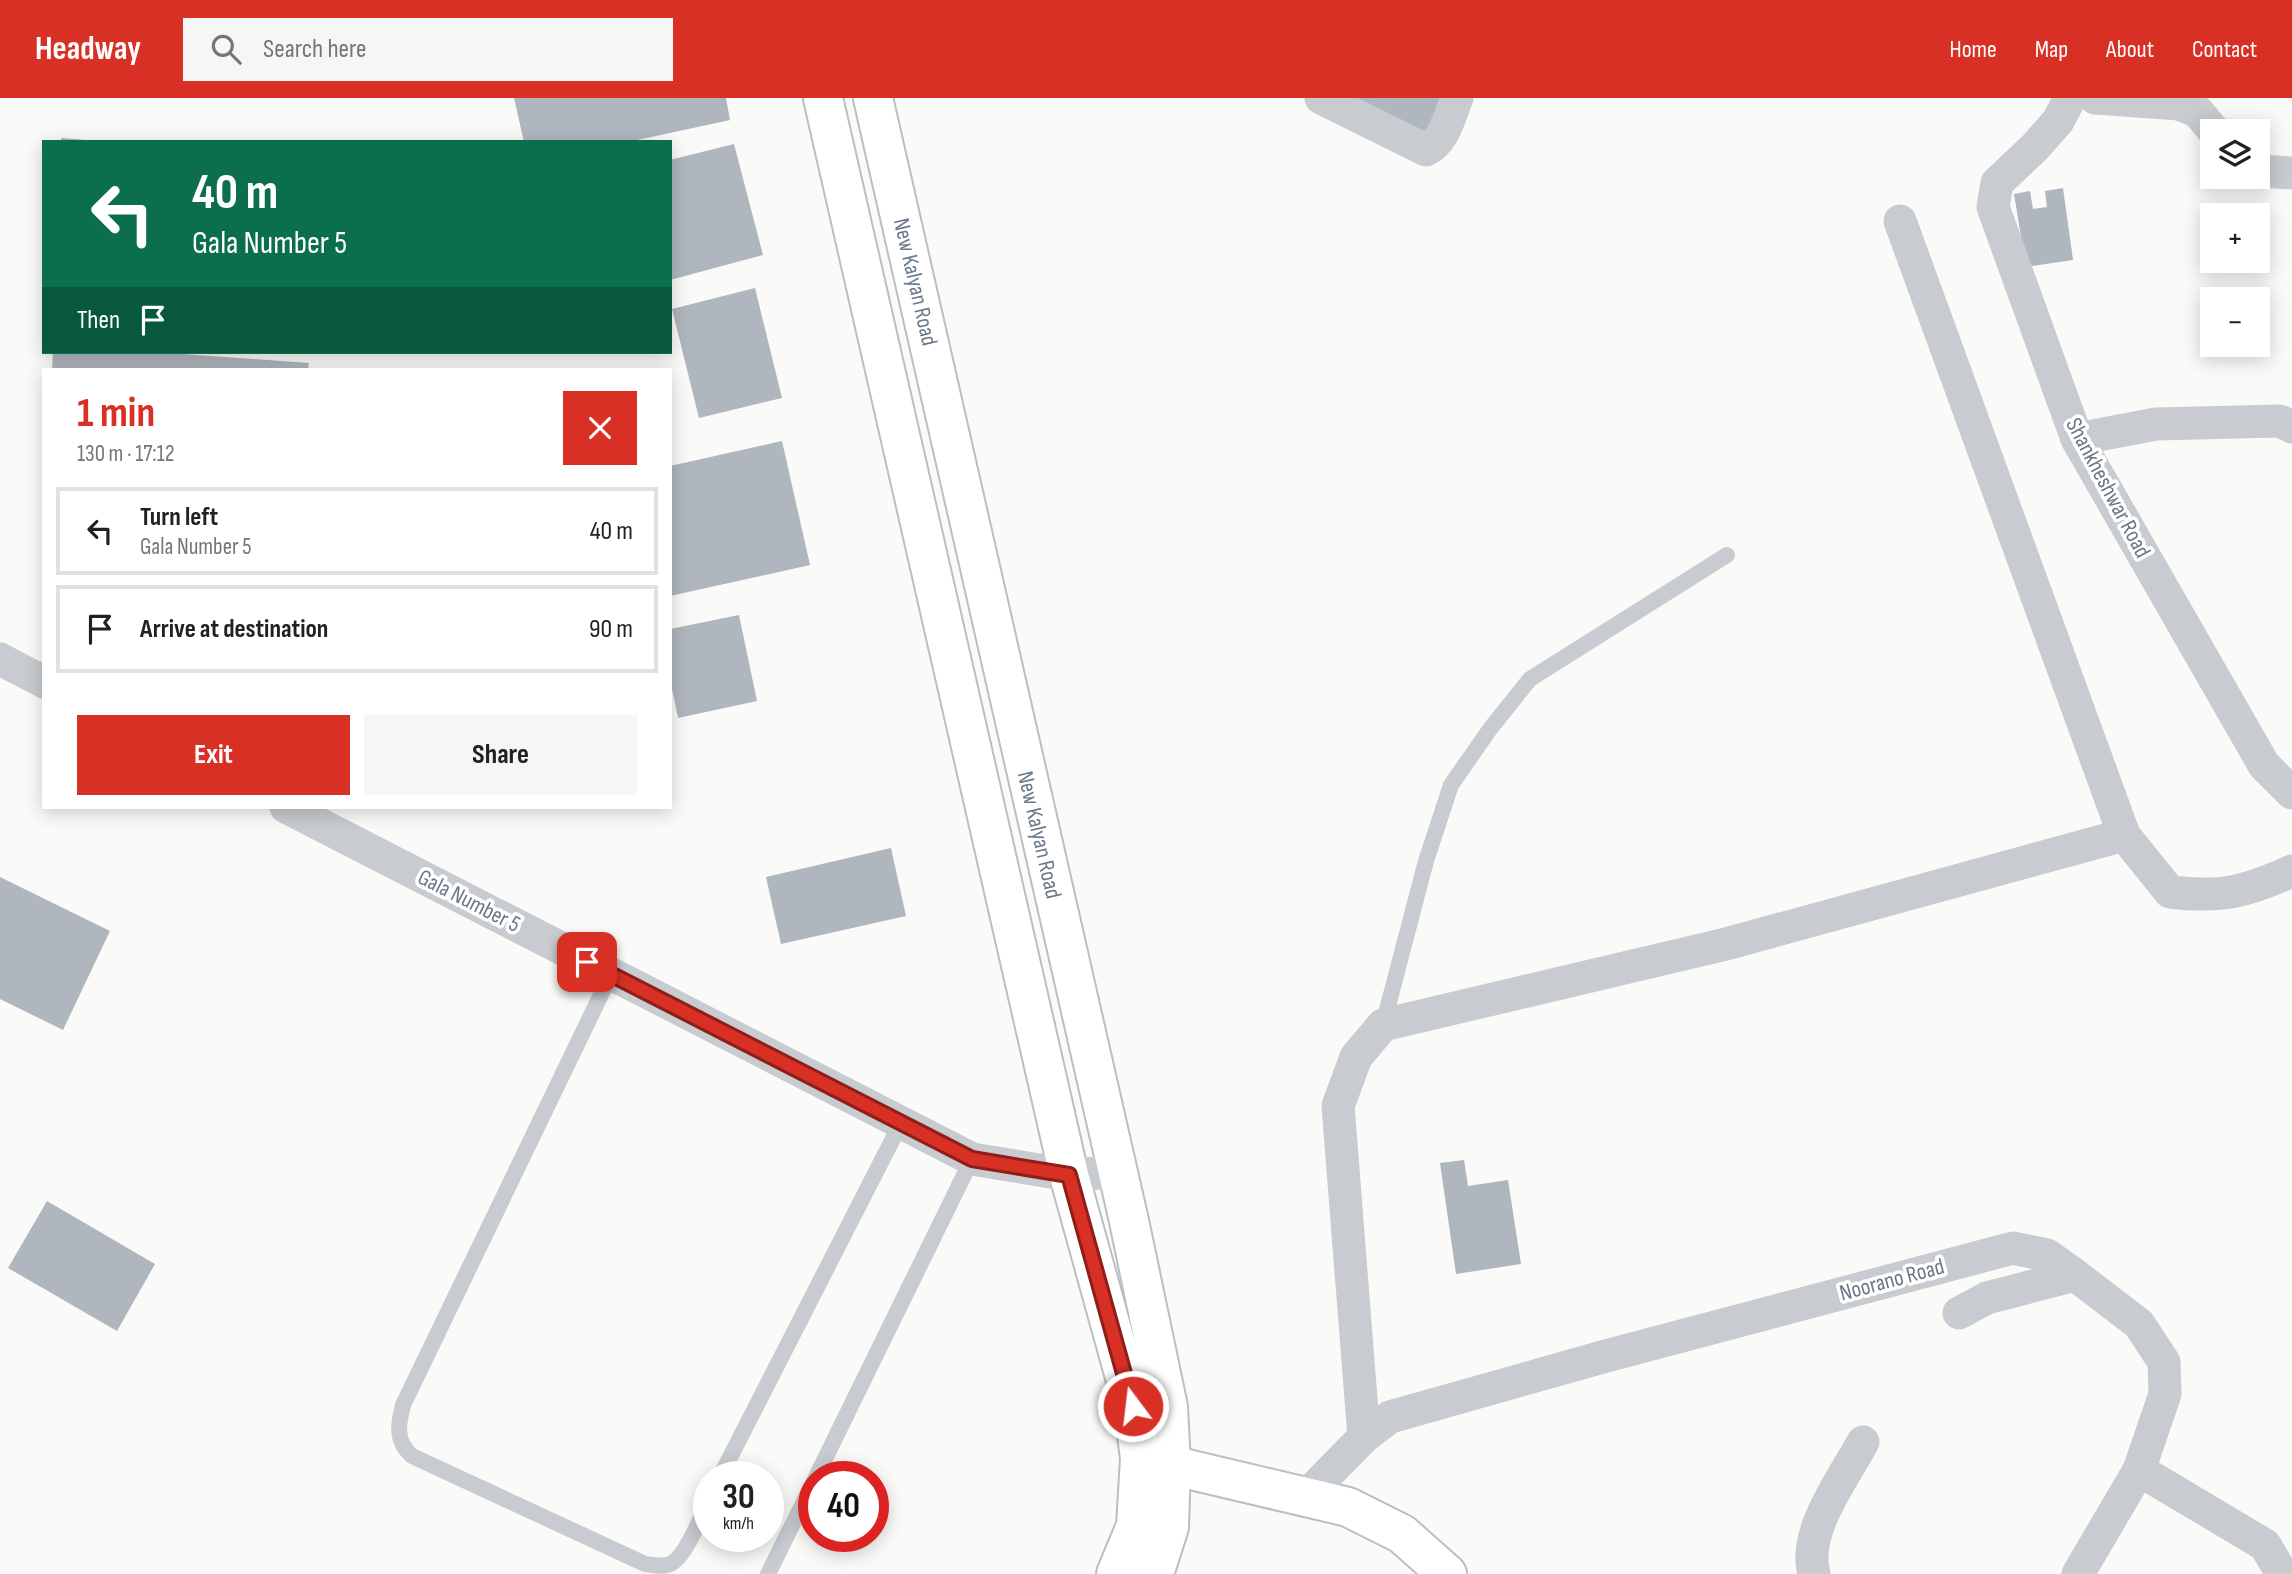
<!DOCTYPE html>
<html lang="en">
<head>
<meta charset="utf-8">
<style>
  :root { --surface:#fff; --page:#f6f6f6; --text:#202124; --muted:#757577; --line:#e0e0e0; --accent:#d93025 }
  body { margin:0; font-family:"Sofia Sans Condensed",sans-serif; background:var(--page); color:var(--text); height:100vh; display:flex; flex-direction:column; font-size:26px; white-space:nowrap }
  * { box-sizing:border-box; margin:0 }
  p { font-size:23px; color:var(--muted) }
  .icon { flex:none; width:38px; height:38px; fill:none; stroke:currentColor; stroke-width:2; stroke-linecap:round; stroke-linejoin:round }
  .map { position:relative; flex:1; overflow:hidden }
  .panel { position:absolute; left:42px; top:270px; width:630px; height:441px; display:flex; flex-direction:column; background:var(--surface); border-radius:0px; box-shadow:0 4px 18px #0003 }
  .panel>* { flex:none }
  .hud { position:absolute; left:42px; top:42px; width:630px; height:214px; border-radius:0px; box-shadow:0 4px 18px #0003; background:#0b6e4f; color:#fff; overflow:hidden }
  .tools { position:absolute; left:2200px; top:21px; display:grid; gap:14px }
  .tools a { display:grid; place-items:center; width:70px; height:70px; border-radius:0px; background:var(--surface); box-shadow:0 4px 18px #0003; font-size:35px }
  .speed { position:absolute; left:693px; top:1363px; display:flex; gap:14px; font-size:35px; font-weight:700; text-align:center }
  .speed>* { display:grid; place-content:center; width:91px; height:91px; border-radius:50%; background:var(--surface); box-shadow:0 4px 18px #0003; line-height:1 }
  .speed small { font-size:18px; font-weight:400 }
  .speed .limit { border:10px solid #d22; background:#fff; color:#111 }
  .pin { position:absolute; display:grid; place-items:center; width:60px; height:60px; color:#fff; margin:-30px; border-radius:14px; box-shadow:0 4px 10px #0006 }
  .me { position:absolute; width:77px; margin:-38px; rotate:345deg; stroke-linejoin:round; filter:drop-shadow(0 0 5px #0008) }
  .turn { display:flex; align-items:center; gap:24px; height:147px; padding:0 35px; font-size:32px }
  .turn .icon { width:91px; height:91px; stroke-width:2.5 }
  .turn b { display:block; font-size:49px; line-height:60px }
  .then { display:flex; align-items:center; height:66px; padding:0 35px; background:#0003; gap:14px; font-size:26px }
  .round { display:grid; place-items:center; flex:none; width:74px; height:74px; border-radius:0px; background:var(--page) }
  .overview { display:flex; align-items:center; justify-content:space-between; height:119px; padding:0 35px }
  h1 { font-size:42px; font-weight:700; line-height:52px; color:var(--accent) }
  .action { display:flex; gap:14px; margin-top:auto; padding:14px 35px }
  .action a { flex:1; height:80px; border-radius:0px; background:var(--accent); color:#fff; font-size:28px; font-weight:700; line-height:80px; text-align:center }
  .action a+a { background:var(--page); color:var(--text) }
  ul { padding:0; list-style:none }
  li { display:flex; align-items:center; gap:21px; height:88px; margin:0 14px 10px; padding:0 21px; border:4px solid var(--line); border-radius:0px }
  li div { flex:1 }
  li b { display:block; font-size:26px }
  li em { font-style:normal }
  header { display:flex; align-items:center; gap:42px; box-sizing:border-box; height:98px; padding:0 35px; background:var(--accent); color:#fff }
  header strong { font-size:33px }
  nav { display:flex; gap:38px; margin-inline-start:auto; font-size:24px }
  .search { width:490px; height:63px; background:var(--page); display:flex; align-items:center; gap:18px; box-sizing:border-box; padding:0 24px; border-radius:0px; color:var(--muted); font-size:26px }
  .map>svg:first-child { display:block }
  .building { fill:#afb6bd }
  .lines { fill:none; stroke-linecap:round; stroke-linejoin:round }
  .secondary-casing { stroke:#babfc4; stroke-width:42 }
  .lane { stroke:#c8cbcf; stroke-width:16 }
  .street { stroke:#c8cbcf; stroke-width:33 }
  .secondary { stroke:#fff; stroke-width:38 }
  .route-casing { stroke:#8d1f18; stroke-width:18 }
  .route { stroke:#d93025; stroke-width:12 }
  .labels { text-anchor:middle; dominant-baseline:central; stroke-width:7; stroke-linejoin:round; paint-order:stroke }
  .street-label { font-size:23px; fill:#697889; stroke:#fff }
</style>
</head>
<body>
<header>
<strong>Headway</strong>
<div class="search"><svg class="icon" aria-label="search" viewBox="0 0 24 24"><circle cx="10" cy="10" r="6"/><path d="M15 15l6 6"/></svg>Search here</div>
<nav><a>Home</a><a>Map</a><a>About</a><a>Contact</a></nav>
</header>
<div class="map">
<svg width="2292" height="1476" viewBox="0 0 2292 1476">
  <rect width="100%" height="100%" fill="#fafaf8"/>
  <g class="building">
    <polygon points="514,0 726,0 730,22 628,44 524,44"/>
    <polygon points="1345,0 1451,0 1430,42"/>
    <polygon points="61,40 86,42 86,44 61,44"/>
    <polygon points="734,46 763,157 670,182 670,62"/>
    <polygon points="2063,90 2073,162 2026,169 2014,96 2030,93 2033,111 2047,109 2045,93"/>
    <polygon points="755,190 782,300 699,320 672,211"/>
    <polygon points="53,254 154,254 309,265 308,271 52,271"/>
    <polygon points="782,343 810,467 670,498 670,368"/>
    <polygon points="739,517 757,603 678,620 670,581 670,531"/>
    <polygon points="891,750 906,818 781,846 766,779"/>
    <polygon points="0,779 110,833 63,932 0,901"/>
    <polygon points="1464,1062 1468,1088 1508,1082 1521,1166 1456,1176 1440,1065"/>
    <polygon points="47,1103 155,1166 117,1233 8,1170"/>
  </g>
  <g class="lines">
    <defs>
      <g id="secondary">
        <polyline points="823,0 1069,1077 1133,1308 1140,1360 1136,1428 1116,1476"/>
        <polyline points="873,0 1129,1123 1168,1309 1171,1367 1169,1429 1154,1476"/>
        <polyline points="1149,1362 1348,1409 1402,1436 1447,1476"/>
      </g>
    </defs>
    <use href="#secondary" class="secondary-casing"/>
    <g class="lane">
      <path d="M611,876L403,1307C398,1327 395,1343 412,1358L645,1466C654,1467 664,1470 672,1465C687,1456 701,1418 709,1402"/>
      <polyline points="1383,927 1426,763 1451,687 1490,631 1530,581 1727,457"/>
      <polyline points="720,1379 901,1025"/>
      <polyline points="816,1379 972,1061"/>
      <polyline points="768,1476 814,1383"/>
    </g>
    <g class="street">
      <path d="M1321,0L1426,52C1444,44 1450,17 1457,0"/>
      <polyline points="2070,0 2058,23 2035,49 1997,85 1993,109 2077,341 2264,667 2292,695"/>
      <polyline points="2095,0 2179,6 2197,13 2214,33"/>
      <polyline points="2258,73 2292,75"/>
      <path d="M1900,123L2124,737L2170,794C2222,800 2245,794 2292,773"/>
      <polyline points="2077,341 2156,326 2280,323 2292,329"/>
      <polyline points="0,561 44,584"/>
      <polyline points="286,709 972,1061 1069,1077 1115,1074"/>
      <polyline points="1959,1215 1987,1200 2075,1177"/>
      <polyline points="1364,1339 1338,1008 1356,959 1383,927 1726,846 2124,737"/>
      <polyline points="2139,1372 2265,1447 2282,1476"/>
      <polyline points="1305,1399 1364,1339 1390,1319 1606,1258 2013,1150 2047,1157 2075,1177 2139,1226 2164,1264 2165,1296 2139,1372 2078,1476"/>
      <path d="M1814,1476C1802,1434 1843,1381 1863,1344"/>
    </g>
    <use href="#secondary" class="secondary"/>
  </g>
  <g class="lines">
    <defs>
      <polyline id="route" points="587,864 972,1061 1069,1077 1133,1308"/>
    </defs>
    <use href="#route" class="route-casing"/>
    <use href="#route" class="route"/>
  </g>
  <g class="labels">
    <g class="street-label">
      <text transform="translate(915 184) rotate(77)">New Kalyan Road</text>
      <text transform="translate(2108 390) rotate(62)">Shankheshwar Road</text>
      <text transform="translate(1039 737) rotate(77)">New Kalyan Road</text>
      <text transform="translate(469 803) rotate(27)">Gala Number 5</text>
      <text transform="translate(1892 1182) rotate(-15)">Noorano Road</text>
    </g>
  </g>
</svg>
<div class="tools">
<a><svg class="icon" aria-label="layers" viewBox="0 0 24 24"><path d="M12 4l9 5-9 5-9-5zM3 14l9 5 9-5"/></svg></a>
<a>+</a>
<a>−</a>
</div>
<div class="speed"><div>30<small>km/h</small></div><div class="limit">40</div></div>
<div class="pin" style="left:587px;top:864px;background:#d93025"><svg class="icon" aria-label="arrive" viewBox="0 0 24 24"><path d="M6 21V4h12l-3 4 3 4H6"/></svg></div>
<svg class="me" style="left:1133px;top:1308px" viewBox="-20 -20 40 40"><circle r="17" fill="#d93025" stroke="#fff" stroke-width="3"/><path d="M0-11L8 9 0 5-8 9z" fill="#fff"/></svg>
<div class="hud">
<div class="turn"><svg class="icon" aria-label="left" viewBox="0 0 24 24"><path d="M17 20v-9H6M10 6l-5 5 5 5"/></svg><div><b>40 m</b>Gala Number 5</div></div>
<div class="then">Then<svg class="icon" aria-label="arrive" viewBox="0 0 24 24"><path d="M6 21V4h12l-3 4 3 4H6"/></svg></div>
</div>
<section class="panel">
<div class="overview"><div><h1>1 min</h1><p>130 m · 17:12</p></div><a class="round" style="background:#d93025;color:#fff"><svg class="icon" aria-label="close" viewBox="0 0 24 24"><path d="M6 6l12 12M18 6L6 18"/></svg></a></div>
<ul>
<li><svg class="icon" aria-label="left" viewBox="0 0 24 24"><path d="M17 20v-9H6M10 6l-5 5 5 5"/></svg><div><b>Turn left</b><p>Gala Number 5</p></div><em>40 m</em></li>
<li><svg class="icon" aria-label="arrive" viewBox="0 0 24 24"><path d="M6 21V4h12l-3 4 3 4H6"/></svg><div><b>Arrive at destination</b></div><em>90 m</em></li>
</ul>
<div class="action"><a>Exit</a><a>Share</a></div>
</section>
</div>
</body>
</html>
